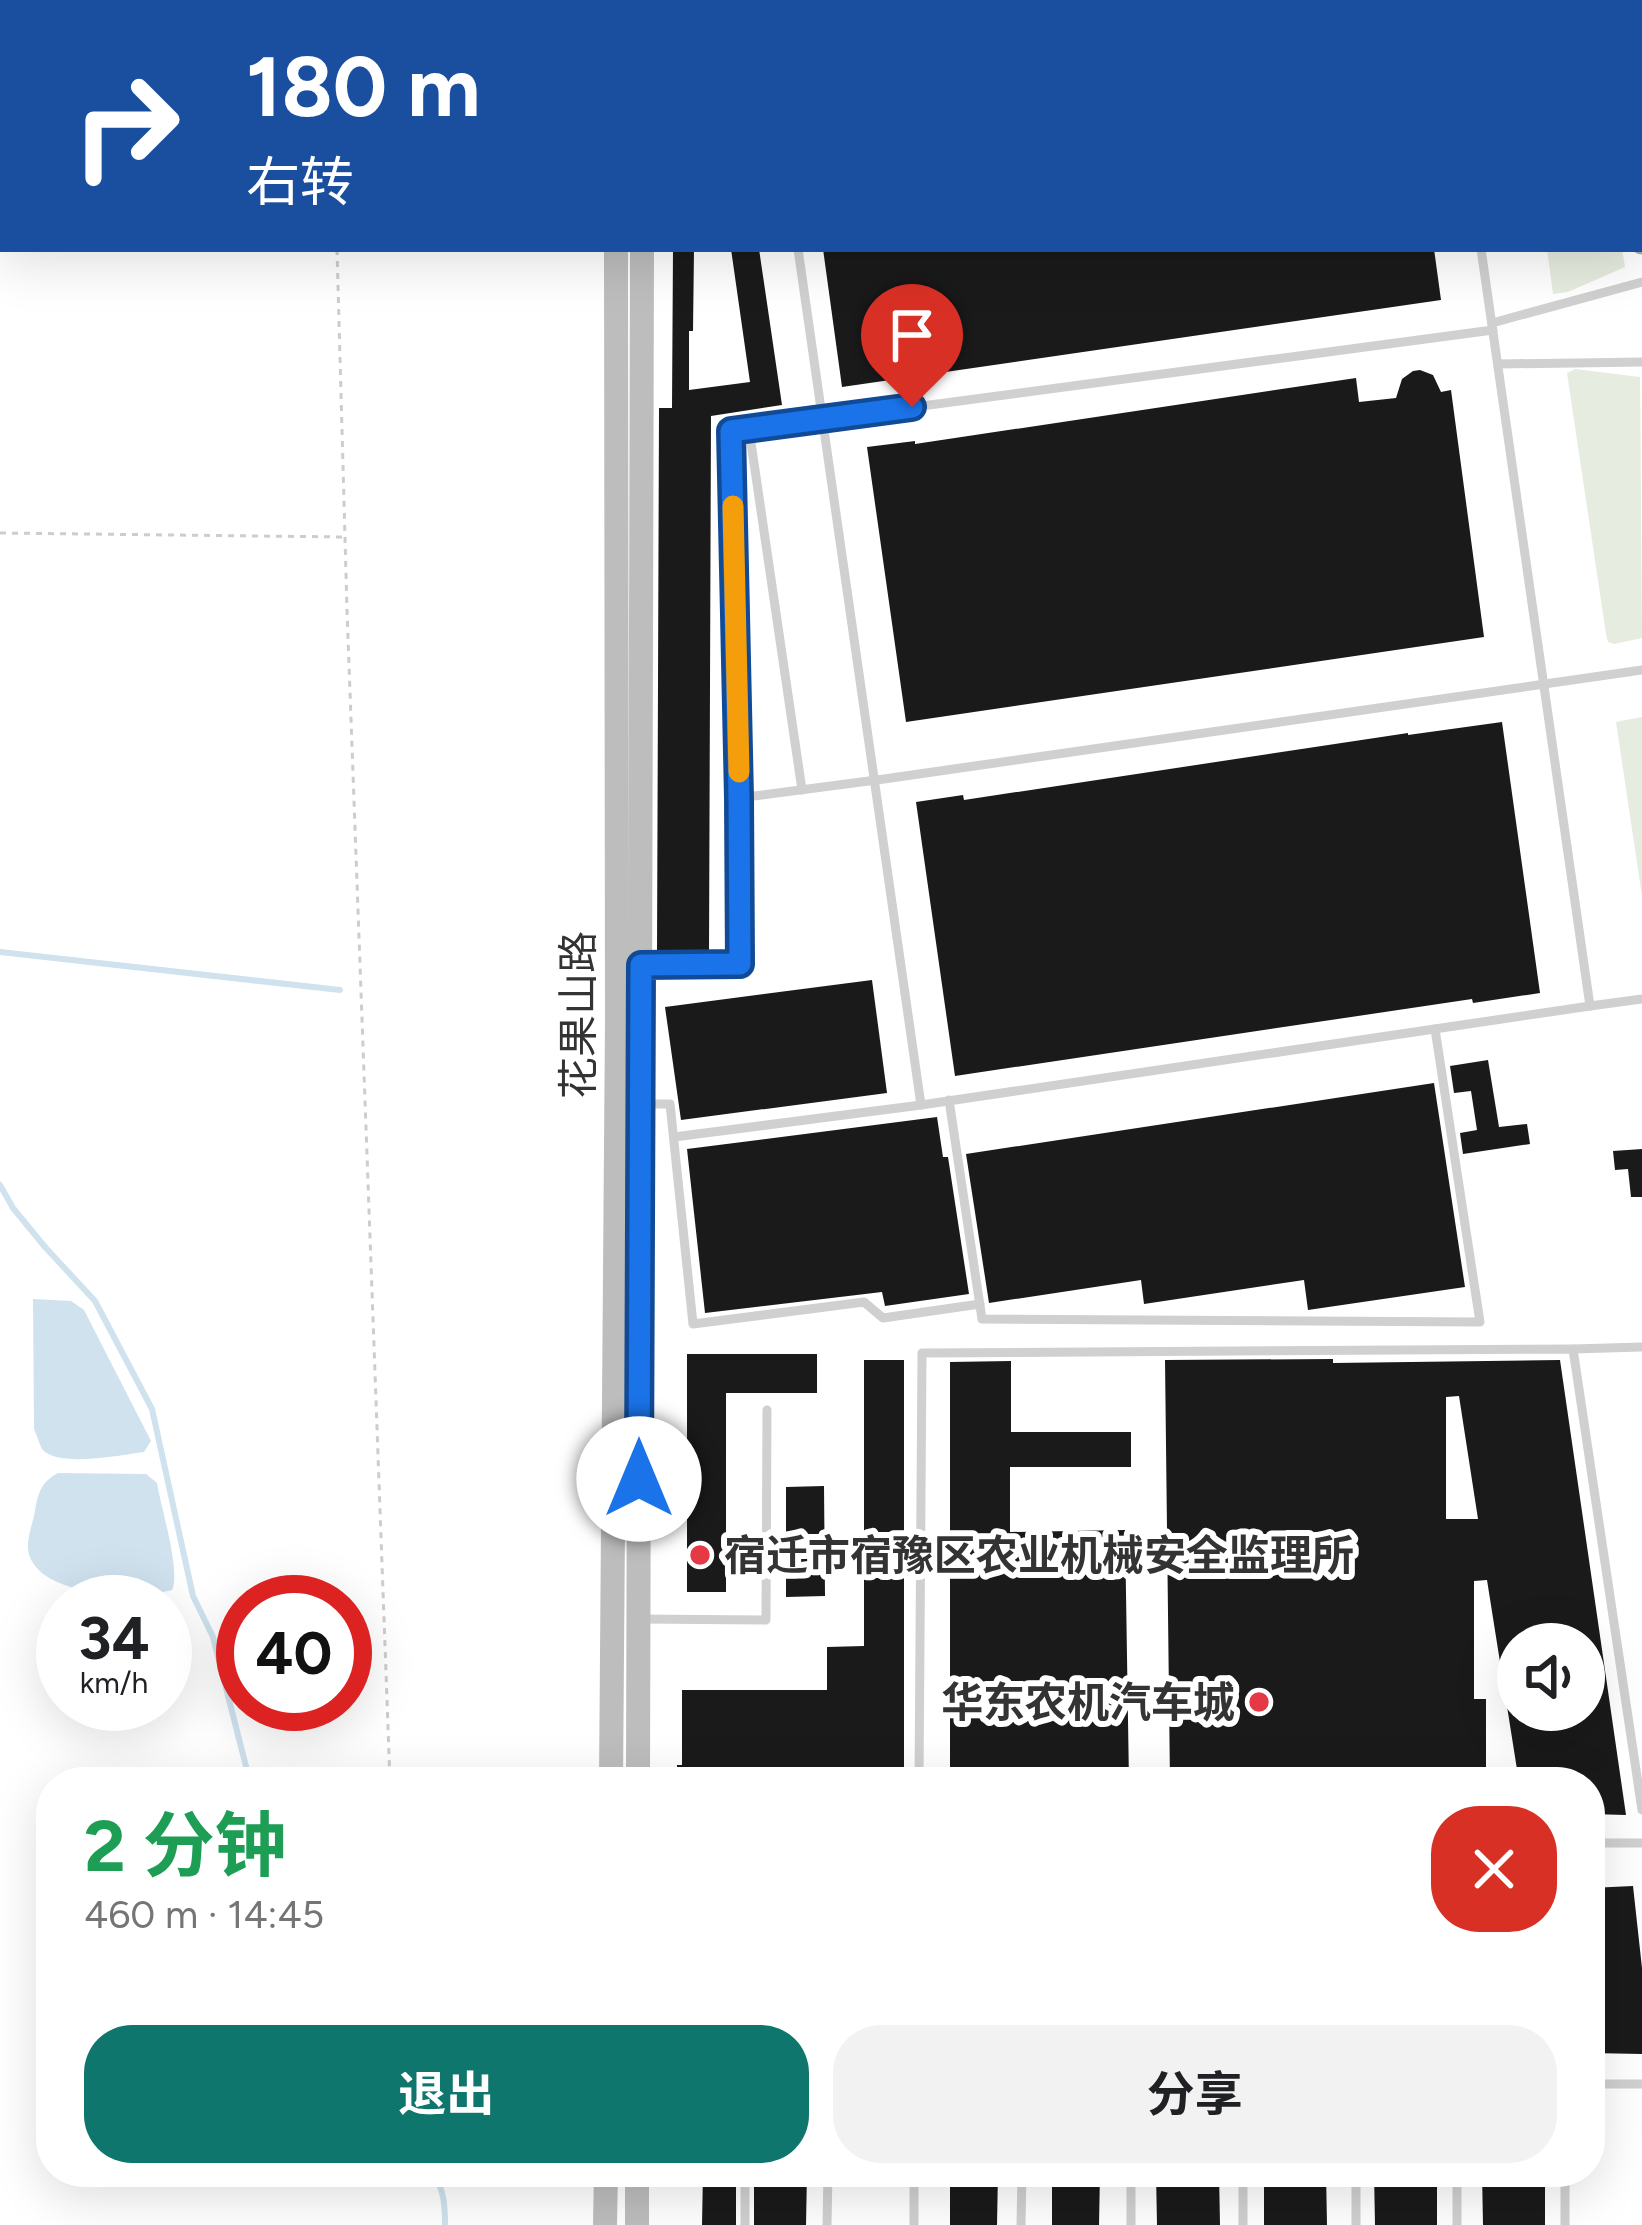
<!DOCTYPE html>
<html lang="zh">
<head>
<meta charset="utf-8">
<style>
  :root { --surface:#fff; --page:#f2f2f2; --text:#202124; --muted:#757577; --accent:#0f766e }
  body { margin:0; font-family:Figtree,"Noto Sans SC",sans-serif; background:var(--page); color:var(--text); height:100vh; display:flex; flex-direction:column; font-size:45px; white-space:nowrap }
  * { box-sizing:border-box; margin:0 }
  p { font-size:39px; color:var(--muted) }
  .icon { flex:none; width:66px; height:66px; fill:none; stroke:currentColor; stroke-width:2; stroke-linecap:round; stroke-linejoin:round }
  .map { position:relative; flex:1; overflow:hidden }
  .details { position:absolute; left:36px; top:1767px; width:1569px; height:420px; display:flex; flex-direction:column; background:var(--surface); border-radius:48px; box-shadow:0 12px 48px #0002 }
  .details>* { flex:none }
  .banner { position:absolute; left:0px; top:0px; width:1644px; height:252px; box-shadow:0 12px 48px #0002; background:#1a4fa0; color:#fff; overflow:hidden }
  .buttons { position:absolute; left:1497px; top:1623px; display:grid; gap:24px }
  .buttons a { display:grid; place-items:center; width:108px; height:108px; border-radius:50%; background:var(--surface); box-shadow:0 12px 48px #0002; font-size:60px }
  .speed { position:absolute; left:36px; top:1575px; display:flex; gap:24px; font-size:60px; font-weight:700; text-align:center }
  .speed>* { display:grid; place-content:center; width:156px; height:156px; border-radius:50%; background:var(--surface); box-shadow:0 12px 48px #0002; line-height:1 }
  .speed small { font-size:30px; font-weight:400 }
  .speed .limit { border:18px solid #d22; background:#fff; color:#111 }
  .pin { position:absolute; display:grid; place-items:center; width:102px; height:102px; color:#fff; margin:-123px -51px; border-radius:50% 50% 50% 0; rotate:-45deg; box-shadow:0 0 12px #0007 }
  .pin .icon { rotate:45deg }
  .me { position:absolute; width:132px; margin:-66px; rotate:0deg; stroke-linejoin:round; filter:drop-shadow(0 0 9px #0008) }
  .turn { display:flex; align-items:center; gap:42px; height:252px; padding:0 48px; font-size:54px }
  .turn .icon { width:156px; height:156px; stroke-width:2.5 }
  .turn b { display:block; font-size:84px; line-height:102px }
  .round { display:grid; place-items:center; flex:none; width:126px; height:126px; border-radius:48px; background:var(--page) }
  .headline { display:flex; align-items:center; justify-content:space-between; height:204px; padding:0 48px }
  h1 { font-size:72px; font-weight:700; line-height:90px; color:#1e9e55 }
  .cta { display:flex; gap:24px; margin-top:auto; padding:24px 48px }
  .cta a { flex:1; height:138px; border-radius:48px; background:var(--accent); color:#fff; font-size:48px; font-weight:700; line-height:138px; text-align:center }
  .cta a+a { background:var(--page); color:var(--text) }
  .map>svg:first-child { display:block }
  .green { fill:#e6ecdf }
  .water { fill:#cfe2ee }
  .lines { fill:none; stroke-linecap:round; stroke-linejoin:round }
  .stream { stroke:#cfe2ee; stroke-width:6 }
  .building { fill:#1a1a1a; fill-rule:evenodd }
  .path { stroke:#cdcdcd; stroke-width:3; stroke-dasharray:6 6; stroke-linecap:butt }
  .lane { stroke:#d0d0d0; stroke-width:9 }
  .secondary { stroke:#bdbdbd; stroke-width:24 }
  .primary { stroke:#ababab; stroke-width:27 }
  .route-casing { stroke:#114b97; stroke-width:30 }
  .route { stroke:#1a73e8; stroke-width:21 }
  .slow { stroke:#f59e0b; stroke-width:21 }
  .poi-dot { fill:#e63946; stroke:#fff; stroke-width:4.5 }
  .labels { text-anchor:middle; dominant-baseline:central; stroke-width:12; stroke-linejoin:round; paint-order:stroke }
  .street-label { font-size:42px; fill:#333; stroke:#fff }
  .poi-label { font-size:42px; font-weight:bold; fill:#333; stroke:#fff; text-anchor:start }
</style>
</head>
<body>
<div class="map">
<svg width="1642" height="2225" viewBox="0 0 1642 2225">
  <rect width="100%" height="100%" fill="#fff"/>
  <g class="green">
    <polygon points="1547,249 1622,249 1625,267 1568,292 1553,294"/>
    <polygon points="1575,369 1640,377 1642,638 1614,644 1608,642 1606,634 1567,373"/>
    <polygon points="1642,717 1642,896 1616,722"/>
  </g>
  <g class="water">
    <path d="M33,1299L71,1301L84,1310L151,1441L144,1452C121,1455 57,1468 42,1449C41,1447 35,1431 34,1429Z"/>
    <path d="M58,1473L146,1474L157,1483C161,1508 181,1571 172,1590C138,1599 34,1598 28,1549C27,1538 33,1522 35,1511C38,1493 41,1482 58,1473Z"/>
  </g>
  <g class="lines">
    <g class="stream">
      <polyline points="0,952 340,990"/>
      <polyline points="0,1185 13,1208 45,1247 95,1301 152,1409 193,1596 213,1637 250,1782"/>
      <path d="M433,2172C444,2190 445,2205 445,2225"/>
    </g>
  </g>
  <g class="building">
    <polygon points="673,249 694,249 693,331 689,331 689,390 750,382 731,249 759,249 782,405 711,416 709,955 657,956 659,408 672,408"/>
    <polygon points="823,249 1434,249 1441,300 842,387"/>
    <polygon points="1420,370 1433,375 1441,392 1451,390 1484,637 906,722 867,447 915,441 915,444 1356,378 1359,402 1396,398 1402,379 1413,371"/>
    <polygon points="1502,722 1540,993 1473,1003 1472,999 955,1076 916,802 963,795 964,800 1408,733 1408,735"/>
    <polygon points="872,980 887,1093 681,1120 665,1007"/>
    <polygon points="1488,1060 1499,1127 1527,1124 1530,1144 1463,1154 1460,1133 1477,1130 1471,1091 1454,1093 1450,1066"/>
    <polygon points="1434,1083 1465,1287 1308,1310 1304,1280 1144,1304 1141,1280 989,1303 966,1154"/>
    <polygon points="937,1117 943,1157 948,1157 969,1294 885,1306 882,1292 705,1313 687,1149"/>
    <polygon points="1642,1149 1642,1197 1631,1197 1628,1169 1615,1170 1613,1151"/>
    <polygon points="687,1354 817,1354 817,1393 726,1393 726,1592 687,1592"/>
    <path d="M1333,1359V1363L1560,1360L1626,1815L1590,1814V1782H1519L1487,1580L1474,1581V1699H1486V1782H1170L1165,1360ZM1459,1396L1478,1519H1446V1397ZM1518,1644H1584V1710H1518Z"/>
    <polygon points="864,1360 904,1360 904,1782 677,1782 677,1765 682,1765 682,1690 827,1690 827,1647 864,1646"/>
    <polygon points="1011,1361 1011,1432 1131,1432 1131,1467 1010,1467 1010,1532 1125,1530 1129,1782 950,1782 950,1362"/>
    <polygon points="824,1486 825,1596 786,1597 786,1487"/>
    <polygon points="1633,1886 1642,1968 1642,2054 1590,2053 1590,1888"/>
    <polygon points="703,2172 736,2172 736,2225 702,2225"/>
    <polygon points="754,2172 807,2172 806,2225 754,2225"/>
    <polygon points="950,2172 998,2172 997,2225 950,2225"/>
    <polygon points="1052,2172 1100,2172 1099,2225 1052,2225"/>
    <polygon points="1156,2172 1219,2172 1220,2225 1157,2225"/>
    <polygon points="1264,2172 1326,2172 1327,2225 1264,2225"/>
    <polygon points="1374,2172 1437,2172 1437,2225 1375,2225"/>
    <polygon points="1482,2172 1545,2172 1545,2225 1483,2225"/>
  </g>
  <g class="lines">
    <g class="path">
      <polyline points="331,0 331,3"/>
      <polyline points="31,3 70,0"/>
      <polyline points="0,5 3,5"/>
      <polyline points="337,249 347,610 390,1782"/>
      <polyline points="0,533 345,537"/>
    </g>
    <g class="lane">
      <polyline points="761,0 762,3"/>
      <polyline points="1445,0 1446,3"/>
      <polyline points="798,249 921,1105 1590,1006 1481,249"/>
      <polyline points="1492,323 1642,282"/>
      <polyline points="1498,364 1642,362"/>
      <polyline points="802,790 749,429 1493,330"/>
      <polyline points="739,798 731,431 749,429"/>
      <polyline points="641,965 740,964 739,798 884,779 1642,670"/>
      <polyline points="1590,1006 1642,999"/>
      <polyline points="949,1100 982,1319 1480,1322 1435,1029"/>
      <polyline points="639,1104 670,1104 693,1324 864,1302 883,1318 980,1304"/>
      <polyline points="674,1137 921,1105"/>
      <polyline points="1573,1349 1642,1347"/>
      <polyline points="639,1619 766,1620 767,1410"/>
      <polyline points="919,1782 922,1353 1573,1349 1642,1810"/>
      <polyline points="1590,1843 1642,1843"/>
      <polyline points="1590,2084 1642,2084"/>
      <polyline points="1356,2172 1356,2225"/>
      <polyline points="1565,2172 1565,2225"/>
      <polyline points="745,2225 745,2172"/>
      <polyline points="827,2225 828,2172"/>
      <polyline points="914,2225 914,2172"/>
      <polyline points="1021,2225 1022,2172"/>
      <polyline points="1131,2225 1131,2172"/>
      <polyline points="1243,2225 1243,2172"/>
      <polyline points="1457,2225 1457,2172"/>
    </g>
    <g class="secondary">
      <polyline points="616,0 616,3"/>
      <polyline points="643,3 643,0"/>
      <polyline points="611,1782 617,1020 616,249"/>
      <polyline points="638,1782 642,249"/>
      <polyline points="605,2225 606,2172"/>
      <polyline points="637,2225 637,2172"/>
    </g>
    <g class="primary">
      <polyline points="1608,0 1608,3"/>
      <polyline points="1641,10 1642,18"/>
      <polyline points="1641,234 1642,241"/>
    </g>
  </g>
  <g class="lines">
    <defs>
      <polyline id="route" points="639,1479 641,965 740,964 739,798 731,431 912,407"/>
    </defs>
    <use href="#route" class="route-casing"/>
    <use href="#route" class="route"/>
    <polyline class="slow" points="733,506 739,772"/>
  </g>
  <g class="poi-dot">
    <circle cx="700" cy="1555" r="12"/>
    <circle cx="1259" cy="1702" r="12"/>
  </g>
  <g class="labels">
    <g class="street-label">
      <text transform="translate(578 1015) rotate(-90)">花果山路</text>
    </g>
    <g class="poi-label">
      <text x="724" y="1555">宿迁市宿豫区农业机械安全监理所</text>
      <text x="1235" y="1702" text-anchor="end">华东农机汽车城</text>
    </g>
  </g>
</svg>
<div class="buttons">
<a><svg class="icon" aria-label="sound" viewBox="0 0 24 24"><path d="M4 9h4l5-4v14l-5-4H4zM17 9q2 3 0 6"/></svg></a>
</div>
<div class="speed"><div>34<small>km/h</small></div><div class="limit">40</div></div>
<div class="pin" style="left:912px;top:407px;background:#d93025"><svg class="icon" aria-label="arrive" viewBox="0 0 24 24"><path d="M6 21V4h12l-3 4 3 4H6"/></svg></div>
<svg class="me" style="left:639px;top:1479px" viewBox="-20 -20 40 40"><circle r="19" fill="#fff"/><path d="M0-13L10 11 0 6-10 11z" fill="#1a73e8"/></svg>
<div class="banner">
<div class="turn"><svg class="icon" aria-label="right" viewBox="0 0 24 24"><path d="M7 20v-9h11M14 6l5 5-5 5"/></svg><div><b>180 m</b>右转</div></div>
</div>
<section class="details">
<div class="headline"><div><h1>2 分钟</h1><p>460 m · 14:45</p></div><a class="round" style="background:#d93025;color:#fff"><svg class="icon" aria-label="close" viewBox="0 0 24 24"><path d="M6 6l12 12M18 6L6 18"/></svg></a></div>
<div class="cta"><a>退出</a><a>分享</a></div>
</section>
</div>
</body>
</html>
